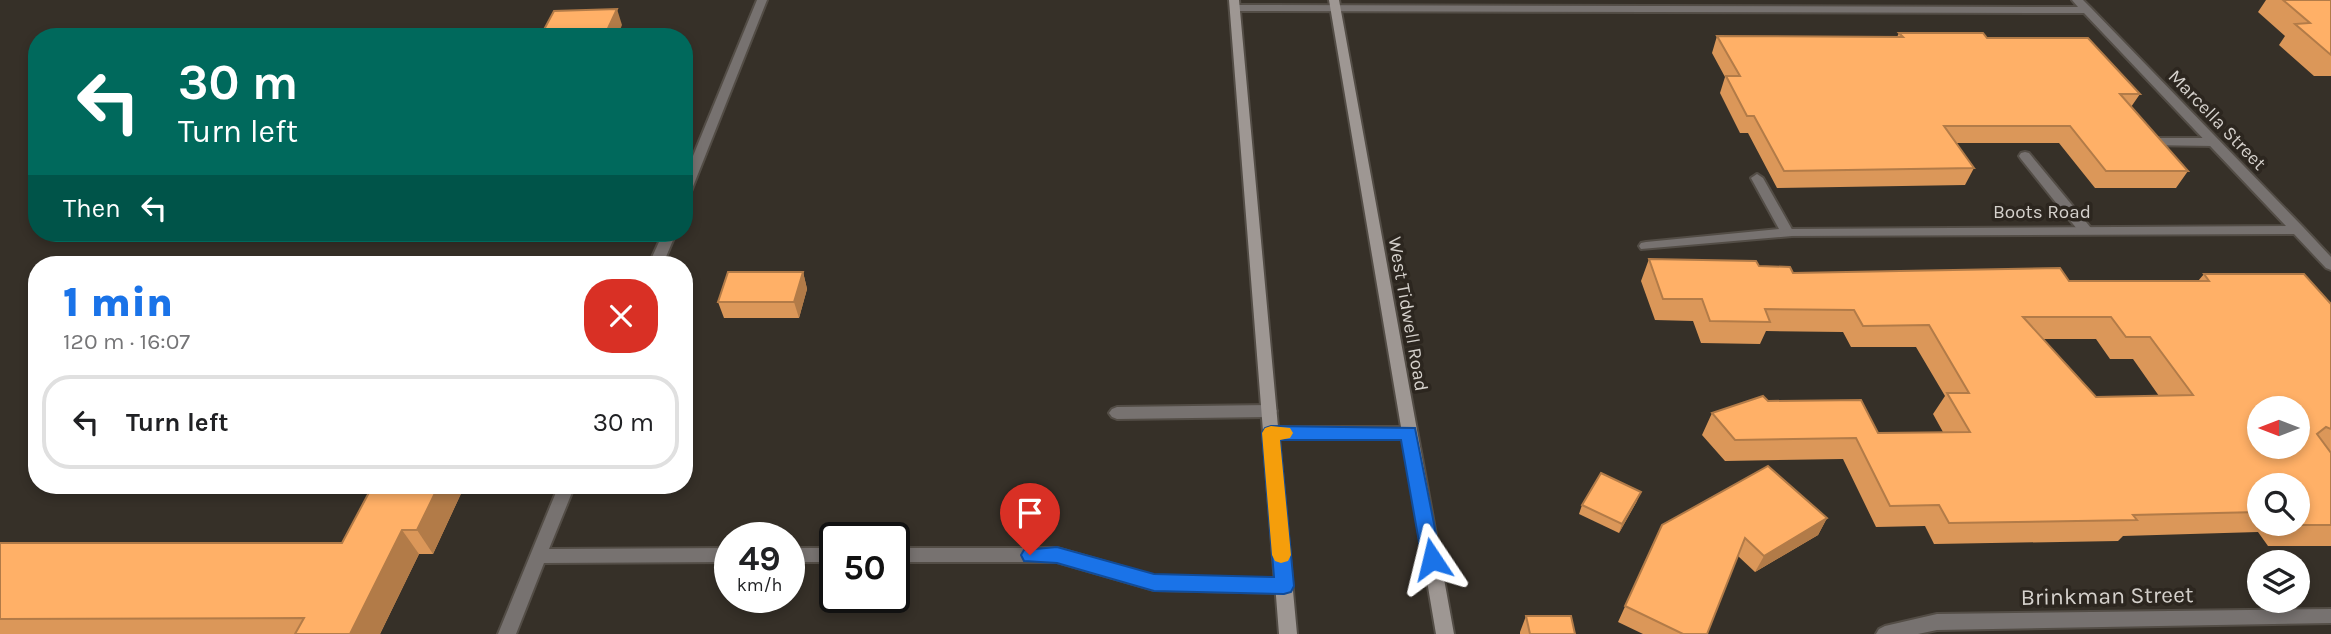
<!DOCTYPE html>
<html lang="en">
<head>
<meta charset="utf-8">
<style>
  :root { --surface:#fff; --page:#f2f2f2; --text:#202124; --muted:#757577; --line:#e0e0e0; --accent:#1a73e8 }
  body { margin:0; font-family:Karla,sans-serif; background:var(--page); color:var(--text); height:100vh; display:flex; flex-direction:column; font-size:26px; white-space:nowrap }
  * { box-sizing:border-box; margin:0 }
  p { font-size:23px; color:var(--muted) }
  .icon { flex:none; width:38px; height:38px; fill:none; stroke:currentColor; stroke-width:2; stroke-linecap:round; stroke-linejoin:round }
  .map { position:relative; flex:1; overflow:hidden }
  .sheet { position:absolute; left:28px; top:256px; width:665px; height:238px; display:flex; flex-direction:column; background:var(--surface); border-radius:28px; box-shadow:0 4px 10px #0003 }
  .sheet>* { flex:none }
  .top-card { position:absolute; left:28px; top:28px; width:665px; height:214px; border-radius:28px; box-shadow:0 4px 10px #0003; background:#00695c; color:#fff; overflow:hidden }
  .needle { width:46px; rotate:270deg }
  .tools { position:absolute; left:2247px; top:396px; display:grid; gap:14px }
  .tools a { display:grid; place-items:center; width:63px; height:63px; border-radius:50%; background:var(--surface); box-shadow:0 4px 10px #0003; font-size:35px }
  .speed { position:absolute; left:714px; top:522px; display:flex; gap:14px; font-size:35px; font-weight:700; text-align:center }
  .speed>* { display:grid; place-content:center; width:91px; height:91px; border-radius:50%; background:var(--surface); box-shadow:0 4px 10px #0003; line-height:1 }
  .speed small { font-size:18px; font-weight:400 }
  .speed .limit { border:4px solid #111; border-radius:10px; background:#fff; color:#111 }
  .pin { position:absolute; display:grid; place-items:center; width:60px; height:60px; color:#fff; margin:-72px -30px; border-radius:50% 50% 50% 0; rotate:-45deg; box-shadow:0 0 7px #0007 }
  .pin .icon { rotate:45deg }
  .me { position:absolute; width:77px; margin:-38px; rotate:350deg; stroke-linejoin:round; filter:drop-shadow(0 0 5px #0008) }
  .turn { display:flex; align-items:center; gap:24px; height:147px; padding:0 35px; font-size:32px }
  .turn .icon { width:91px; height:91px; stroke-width:2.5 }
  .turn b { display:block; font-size:49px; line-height:60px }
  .then { display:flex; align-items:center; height:66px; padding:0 35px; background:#0003; gap:14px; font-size:26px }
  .round { display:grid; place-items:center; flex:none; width:74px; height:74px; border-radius:28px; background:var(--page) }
  .overview { display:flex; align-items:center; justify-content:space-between; height:119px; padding:0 35px }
  h1 { font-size:42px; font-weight:800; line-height:52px; color:var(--accent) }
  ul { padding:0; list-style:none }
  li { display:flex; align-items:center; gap:21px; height:94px; margin:0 14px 10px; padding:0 21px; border:4px solid var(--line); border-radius:28px }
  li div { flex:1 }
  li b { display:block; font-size:26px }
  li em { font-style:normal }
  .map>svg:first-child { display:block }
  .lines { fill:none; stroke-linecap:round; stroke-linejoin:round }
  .lane-casing { stroke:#534d46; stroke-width:4 }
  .street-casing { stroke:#534d46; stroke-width:4 }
  .secondary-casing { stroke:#534d46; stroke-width:4 }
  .lane { fill:#777270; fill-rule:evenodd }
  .street { fill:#777270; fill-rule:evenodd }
  .secondary { fill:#9e9793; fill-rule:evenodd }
  .wall { fill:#db9759; fill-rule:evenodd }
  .shaded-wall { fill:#b27b48 }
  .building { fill:#ffb067; stroke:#b27b48; stroke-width:2; fill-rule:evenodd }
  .route { fill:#1a73e8; stroke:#114b97; stroke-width:2 }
  .slow { fill:#f59e0b }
  .labels { text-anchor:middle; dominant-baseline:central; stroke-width:7; stroke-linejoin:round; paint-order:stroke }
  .street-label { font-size:19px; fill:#d5d1cc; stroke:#2c261f }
  .near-street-label { font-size:23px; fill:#d5d1cc; stroke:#2c261f }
</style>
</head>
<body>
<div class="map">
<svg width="2331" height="634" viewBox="0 0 2331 634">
  <rect width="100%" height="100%" fill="#363028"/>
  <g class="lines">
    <defs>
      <g id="lane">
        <polygon points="2149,138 2214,138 2220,142 2214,146 2145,145 2143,142 2145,139"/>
        <polygon points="2025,152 2029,153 2091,228 2093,231 2091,234 2081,234 2021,159 2019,156 2021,153"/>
        <polygon points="1757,174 1763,178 1794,233 1792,236 1641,249 1639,246 1641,243 1646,242 1779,229 1751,178"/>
        <polygon points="1269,405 1274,407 1277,411 1274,415 1269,417 1117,419 1112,417 1109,413 1112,409 1117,407"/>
      </g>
      <g id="street">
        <polygon points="757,0 767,0 690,194 684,198 684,178"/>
        <polygon points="2072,0 2083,0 2091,8 2303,227 2331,257 2331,270 2326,268 2294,234 1782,236 1780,233 1787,229 2286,226 2084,13 1235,11 1230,8 1235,5 2078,7"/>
        <polygon points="663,233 676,233 663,264 649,264"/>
        <polygon points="559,485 575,485 549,549 730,548 730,562 544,563 516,634 498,634"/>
        <rect x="789" y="548" width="46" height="14"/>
        <polygon points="894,548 1057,548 1154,576 1284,579 1290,581 1292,586 1290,591 1284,593 1154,590 1057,562 894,562"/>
        <polygon points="2331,609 2331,623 1937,630 1918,634 1876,634 1879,629 1885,626 1937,614"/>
      </g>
      <polygon id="secondary" points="1229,0 1239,0 1278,427 1401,427 1329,0 1339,0 1454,634 1436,634 1403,439 1279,439 1297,634 1279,634"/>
    </defs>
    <use href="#lane" class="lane-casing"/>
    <use href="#street" class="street-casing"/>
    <use href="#secondary" class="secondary-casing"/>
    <use href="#lane" class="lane"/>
    <use href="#street" class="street"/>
    <use href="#secondary" class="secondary"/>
  </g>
  <g class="wall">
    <polygon points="2266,0 2331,0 2331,76 2314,76 2279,45 2285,36 2258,12"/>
    <polygon points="1899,33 1987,38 2140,94 2131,107 2188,171 2176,188 2095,188 2059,143 1956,143 1974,168 1965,185 1777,188 1748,133 1740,133 1720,93 1725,77 1712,53 1717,36 1897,37"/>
    <path d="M1649,259L1759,266L1793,273L2069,281H2198L2204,274L2331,304V546H2268L2258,532L2123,536L2118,541L1934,544L1925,526L1876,527L1843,459L1725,461L1702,435L1712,413L1768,401L1878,433L1943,432L1933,414L1945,396L1916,347H1851L1843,332L1766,331L1760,344L1701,343L1693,321L1655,320L1641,281ZM2043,339H2096L2110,359H2133L2159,396L2096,397ZM2259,485L2298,523H2259Z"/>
    <polygon points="803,272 807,289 799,318 724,318 718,302"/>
    <polygon points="373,485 465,485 433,554 419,554 380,634 0,634 0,543 342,543"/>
    <polygon points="1637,501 1619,533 1579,514 1582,505"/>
    <polygon points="1827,518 1818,535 1755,572 1738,556 1707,634 1643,634 1618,622 1662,525"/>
    <polygon points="1526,616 1575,634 1520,634 1520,632"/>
  </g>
  <g class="shaded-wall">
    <polygon points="617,9 622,25 617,37 604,37"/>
    <polygon points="803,272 807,289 799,318 794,302"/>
    <polygon points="439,485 465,485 433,554 417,530"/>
    <polygon points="1641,492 1637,501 1619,533 1622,524"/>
    <polygon points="1827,518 1818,535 1755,572 1764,556"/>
    <polygon points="402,530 419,554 380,634 350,634"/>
  </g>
  <g class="building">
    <polygon points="2283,0 2331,0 2331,55 2295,24 2310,23"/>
    <polygon points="617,9 604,37 540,37 554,11"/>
    <polygon points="1899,33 1983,33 1987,38 2088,38 2140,94 2120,94 2188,171 2106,171 2070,126 1944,126 1974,168 1784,171 1754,116 1747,116 1726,76 1740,76 1717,36 1903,37"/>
    <path d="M1649,259L1756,261L1759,266L1790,267L1793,273L2060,268L2069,281H2209L2204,274H2304L2331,304V429L2326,427L2317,434L2331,453V525H2289L2288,523H2298V485H2259V512L2133,515L2137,520L1949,523L1939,505L1890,506L1856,438L1735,440L1712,413L1763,396L1768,401L1861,400L1878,433L1970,432L1947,393H1969L1929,325L1863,326L1854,310L1765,309L1770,322L1710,321L1702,299H1663ZM2023,317H2111L2126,337H2150L2193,395L2096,397ZM2259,408H2298V446H2259Z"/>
    <polygon points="728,272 803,272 794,302 718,302"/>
    <polygon points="1768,466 1827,518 1764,556 1745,538 1707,634 1683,634 1625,606 1662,525"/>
    <polygon points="1601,473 1641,492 1622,524 1582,505"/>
    <polygon points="373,485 439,485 417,530 402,530 350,634 295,634 304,618 0,619 0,543 342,543"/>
    <polygon points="1526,616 1571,616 1575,634 1530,634"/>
  </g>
  <polygon class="route" points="1271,426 1415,428 1441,559 1438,564 1432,567 1425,564 1422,559 1401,440 1280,440 1294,586 1291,592 1284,594 1154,591 1057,563 1024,561 1021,555 1024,550 1057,547 1154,574 1274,577 1262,433 1265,428"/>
  <polygon class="slow" points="1271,426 1290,428 1293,433 1290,438 1280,440 1291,555 1288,561 1281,563 1275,561 1272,555 1262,433 1265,428"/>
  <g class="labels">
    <g class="street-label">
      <text transform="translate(2217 120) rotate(46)">Marcella Street</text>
      <text x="2042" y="212">Boots Road</text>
      <text transform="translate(1408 314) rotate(80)">West Tidwell Road</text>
    </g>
    <g class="near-street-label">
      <text transform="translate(2107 596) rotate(-1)">Brinkman Street</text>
    </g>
  </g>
</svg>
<div class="tools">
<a><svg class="needle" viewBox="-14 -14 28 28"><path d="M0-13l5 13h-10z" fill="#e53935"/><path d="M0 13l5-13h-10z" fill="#757577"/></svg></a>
<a><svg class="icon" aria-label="search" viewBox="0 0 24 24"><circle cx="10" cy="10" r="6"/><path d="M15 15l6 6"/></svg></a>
<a><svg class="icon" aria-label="layers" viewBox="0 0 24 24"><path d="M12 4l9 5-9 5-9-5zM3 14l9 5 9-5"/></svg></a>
</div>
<div class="speed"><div>49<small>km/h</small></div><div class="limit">50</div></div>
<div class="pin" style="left:1030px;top:555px;background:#d93025"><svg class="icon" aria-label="arrive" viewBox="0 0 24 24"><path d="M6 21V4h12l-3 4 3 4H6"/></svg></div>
<svg class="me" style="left:1432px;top:559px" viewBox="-20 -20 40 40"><path d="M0-17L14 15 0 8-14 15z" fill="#1a73e8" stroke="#fff" stroke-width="4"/></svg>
<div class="top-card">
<div class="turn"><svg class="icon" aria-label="left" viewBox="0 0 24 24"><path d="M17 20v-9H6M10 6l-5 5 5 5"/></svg><div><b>30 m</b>Turn left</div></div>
<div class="then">Then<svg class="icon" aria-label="left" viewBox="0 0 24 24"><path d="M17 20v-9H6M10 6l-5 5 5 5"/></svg></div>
</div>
<section class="sheet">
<div class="overview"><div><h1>1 min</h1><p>120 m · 16:07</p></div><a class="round" style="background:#d93025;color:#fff"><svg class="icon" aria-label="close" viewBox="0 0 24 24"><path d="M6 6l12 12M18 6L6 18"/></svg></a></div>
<ul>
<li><svg class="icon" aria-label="left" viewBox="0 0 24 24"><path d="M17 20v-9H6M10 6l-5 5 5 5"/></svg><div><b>Turn left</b></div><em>30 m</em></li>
</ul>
</section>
</div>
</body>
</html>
